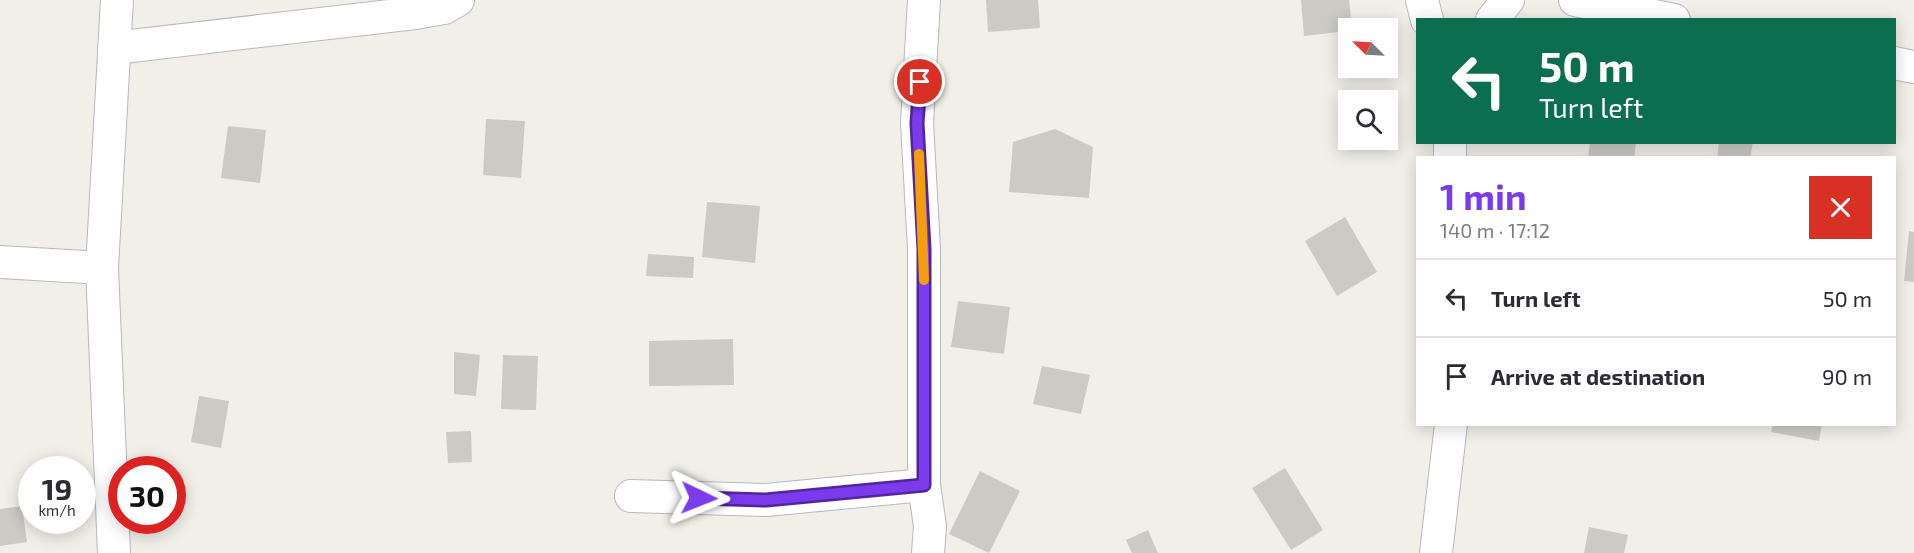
<!DOCTYPE html>
<html lang="en">
<head>
<meta charset="utf-8">
<style>
  :root { --surface:#fff; --page:#f2f2f3; --text:#2b2b33; --muted:#7c7c81; --line:#e1e1e2; --accent:#7c3aed }
  body { margin:0; font-family:"Exo 2",sans-serif; background:var(--page); color:var(--text); height:100vh; display:flex; flex-direction:column; font-size:22px; white-space:nowrap }
  * { box-sizing:border-box; margin:0 }
  p { font-size:20px; color:var(--muted) }
  .icon { flex:none; width:33px; height:33px; fill:none; stroke:currentColor; stroke-width:2; stroke-linecap:round; stroke-linejoin:round }
  .map { position:relative; flex:1; overflow:hidden }
  .details { position:absolute; left:1416px; top:156px; width:480px; height:270px; display:flex; flex-direction:column; background:var(--surface); border-radius:0px; box-shadow:0 3px 15px #0003 }
  .details>* { flex:none }
  .top-card { position:absolute; left:1416px; top:18px; width:480px; height:126px; border-radius:0px; box-shadow:0 3px 15px #0003; background:#0b6e4f; color:#fff; overflow:hidden }
  .needle { width:39px; rotate:294deg }
  .controls { position:absolute; left:1338px; top:18px; display:grid; gap:12px }
  .controls a { display:grid; place-items:center; width:60px; height:60px; border-radius:0px; background:var(--surface); box-shadow:0 3px 15px #0003; font-size:30px }
  .speed { position:absolute; left:18px; top:456px; display:flex; gap:12px; font-size:30px; font-weight:700; text-align:center }
  .speed>* { display:grid; place-content:center; width:78px; height:78px; border-radius:50%; background:var(--surface); box-shadow:0 3px 15px #0003; line-height:1 }
  .speed small { font-size:15px; font-weight:400 }
  .speed .limit { border:9px solid #d22; background:#fff; color:#111 }
  .pin { position:absolute; display:grid; place-items:center; width:51px; height:51px; color:#fff; margin:-26px; border:3px solid #fff; border-radius:50%; box-shadow:0 2px 6px #0007 }
  .me { position:absolute; width:66px; margin:-33px; rotate:92deg; stroke-linejoin:round; filter:drop-shadow(0 0 4px #0008) }
  .turn { display:flex; align-items:center; gap:21px; height:126px; padding:0 24px; font-size:27px }
  .turn .icon { width:78px; height:78px; stroke-width:2.5 }
  .turn b { display:block; font-size:42px; line-height:51px }
  .round { display:grid; place-items:center; flex:none; width:63px; height:63px; border-radius:0px; background:var(--page) }
  .overview { display:flex; align-items:center; justify-content:space-between; height:102px; padding:0 24px }
  h1 { font-size:36px; font-weight:700; line-height:45px; color:var(--accent) }
  ul { padding:0; list-style:none }
  li { display:flex; align-items:center; gap:18px; height:78px; padding:0 24px; border-top:2px solid var(--line) }
  li div { flex:1 }
  li b { display:block; font-size:22px }
  li em { font-style:normal }
  .map>svg:first-child { display:block }
  .building { fill:#cccac5 }
  .lines { fill:none; stroke-linecap:round; stroke-linejoin:round }
  .minor-casing { stroke:#b5b8bc; stroke-width:34 }
  .minor { stroke:#fff; stroke-width:32 }
  .route-casing { stroke:#51269a; stroke-width:15 }
  .route { stroke:#7c3aed; stroke-width:10 }
  .slow { stroke:#f59e0b; stroke-width:10 }
</style>
</head>
<body>
<div class="map">
<svg width="1914" height="553" viewBox="0 0 1914 553">
  <rect width="100%" height="100%" fill="#f1efe8"/>
  <g class="building">
    <polygon points="986,0 1038,0 1040,28 988,32"/>
    <polygon points="1301,0 1349,0 1352,28 1348,28 1348,31 1304,36"/>
    <polygon points="486,119 525,121 521,178 483,175"/>
    <polygon points="228,126 266,130 260,183 221,178"/>
    <polygon points="1055,129 1093,147 1089,198 1009,192 1013,142"/>
    <polygon points="1590,142 1636,142 1634,158 1588,158"/>
    <polygon points="1719,142 1753,142 1750,158 1717,158"/>
    <polygon points="707,202 760,206 755,263 702,257"/>
    <polygon points="1345,217 1377,272 1337,296 1305,241"/>
    <polygon points="1909,231 1914,232 1914,282 1904,281"/>
    <polygon points="648,254 694,257 693,278 646,276"/>
    <polygon points="958,301 1010,307 1004,354 951,347"/>
    <polygon points="733,339 734,385 649,386 649,341"/>
    <polygon points="454,352 480,355 476,396 454,394"/>
    <polygon points="503,355 538,356 536,410 501,409"/>
    <polygon points="1042,366 1090,375 1081,414 1033,404"/>
    <polygon points="199,396 229,401 221,448 191,442"/>
    <polygon points="1773,424 1822,424 1819,441 1771,432"/>
    <polygon points="471,431 472,462 448,463 446,432"/>
    <polygon points="1285,468 1323,530 1291,550 1252,488"/>
    <polygon points="980,471 1020,491 989,553 949,534"/>
    <polygon points="22,506 27,542 0,546 0,509"/>
    <polygon points="1589,527 1628,535 1624,553 1584,553"/>
    <polygon points="1148,530 1158,553 1132,553 1126,540"/>
  </g>
  <g class="lines">
    <defs>
      <g id="minor">
        <polyline points="924,0 917,123 924,249 924,485 930,526 928,553"/>
        <polyline points="1422,0 1427,20"/>
        <polyline points="1575,0 1674,20"/>
        <polyline points="1492,20 1508,0"/>
        <polyline points="114,48 415,13 444,8 458,0"/>
        <polyline points="1894,63 1914,67"/>
        <polyline points="1450,158 1450,142"/>
        <polyline points="0,262 102,268"/>
        <polyline points="631,496 766,500 924,485"/>
        <polyline points="114,553 102,268 117,0"/>
        <polyline points="1436,553 1451,424"/>
      </g>
    </defs>
    <use href="#minor" class="minor-casing"/>
    <use href="#minor" class="minor"/>
  </g>
  <g class="lines">
    <defs>
      <polyline id="route" points="699,498 766,500 924,485 924,249 917,123 920,82"/>
    </defs>
    <use href="#route" class="route-casing"/>
    <use href="#route" class="route"/>
    <polyline class="slow" points="919,154 924,280"/>
  </g>
</svg>
<div class="controls">
<a><svg class="needle" viewBox="-14 -14 28 28"><path d="M0-13l5 13h-10z" fill="#e53935"/><path d="M0 13l5-13h-10z" fill="#7c7c81"/></svg></a>
<a><svg class="icon" aria-label="search" viewBox="0 0 24 24"><circle cx="10" cy="10" r="6"/><path d="M15 15l6 6"/></svg></a>
</div>
<div class="speed"><div>19<small>km/h</small></div><div class="limit">30</div></div>
<div class="pin" style="left:920px;top:82px;background:#d93025"><svg class="icon" aria-label="arrive" viewBox="0 0 24 24"><path d="M6 21V4h12l-3 4 3 4H6"/></svg></div>
<svg class="me" style="left:699px;top:498px" viewBox="-20 -20 40 40"><path d="M0-17L14 15 0 8-14 15z" fill="#7c3aed" stroke="#fff" stroke-width="4"/></svg>
<div class="top-card">
<div class="turn"><svg class="icon" aria-label="left" viewBox="0 0 24 24"><path d="M17 20v-9H6M10 6l-5 5 5 5"/></svg><div><b>50 m</b>Turn left</div></div>
</div>
<section class="details">
<div class="overview"><div><h1>1 min</h1><p>140 m · 17:12</p></div><a class="round" style="background:#d93025;color:#fff"><svg class="icon" aria-label="close" viewBox="0 0 24 24"><path d="M6 6l12 12M18 6L6 18"/></svg></a></div>
<ul>
<li><svg class="icon" aria-label="left" viewBox="0 0 24 24"><path d="M17 20v-9H6M10 6l-5 5 5 5"/></svg><div><b>Turn left</b></div><em>50 m</em></li>
<li><svg class="icon" aria-label="arrive" viewBox="0 0 24 24"><path d="M6 21V4h12l-3 4 3 4H6"/></svg><div><b>Arrive at destination</b></div><em>90 m</em></li>
</ul>
</section>
</div>
</body>
</html>
